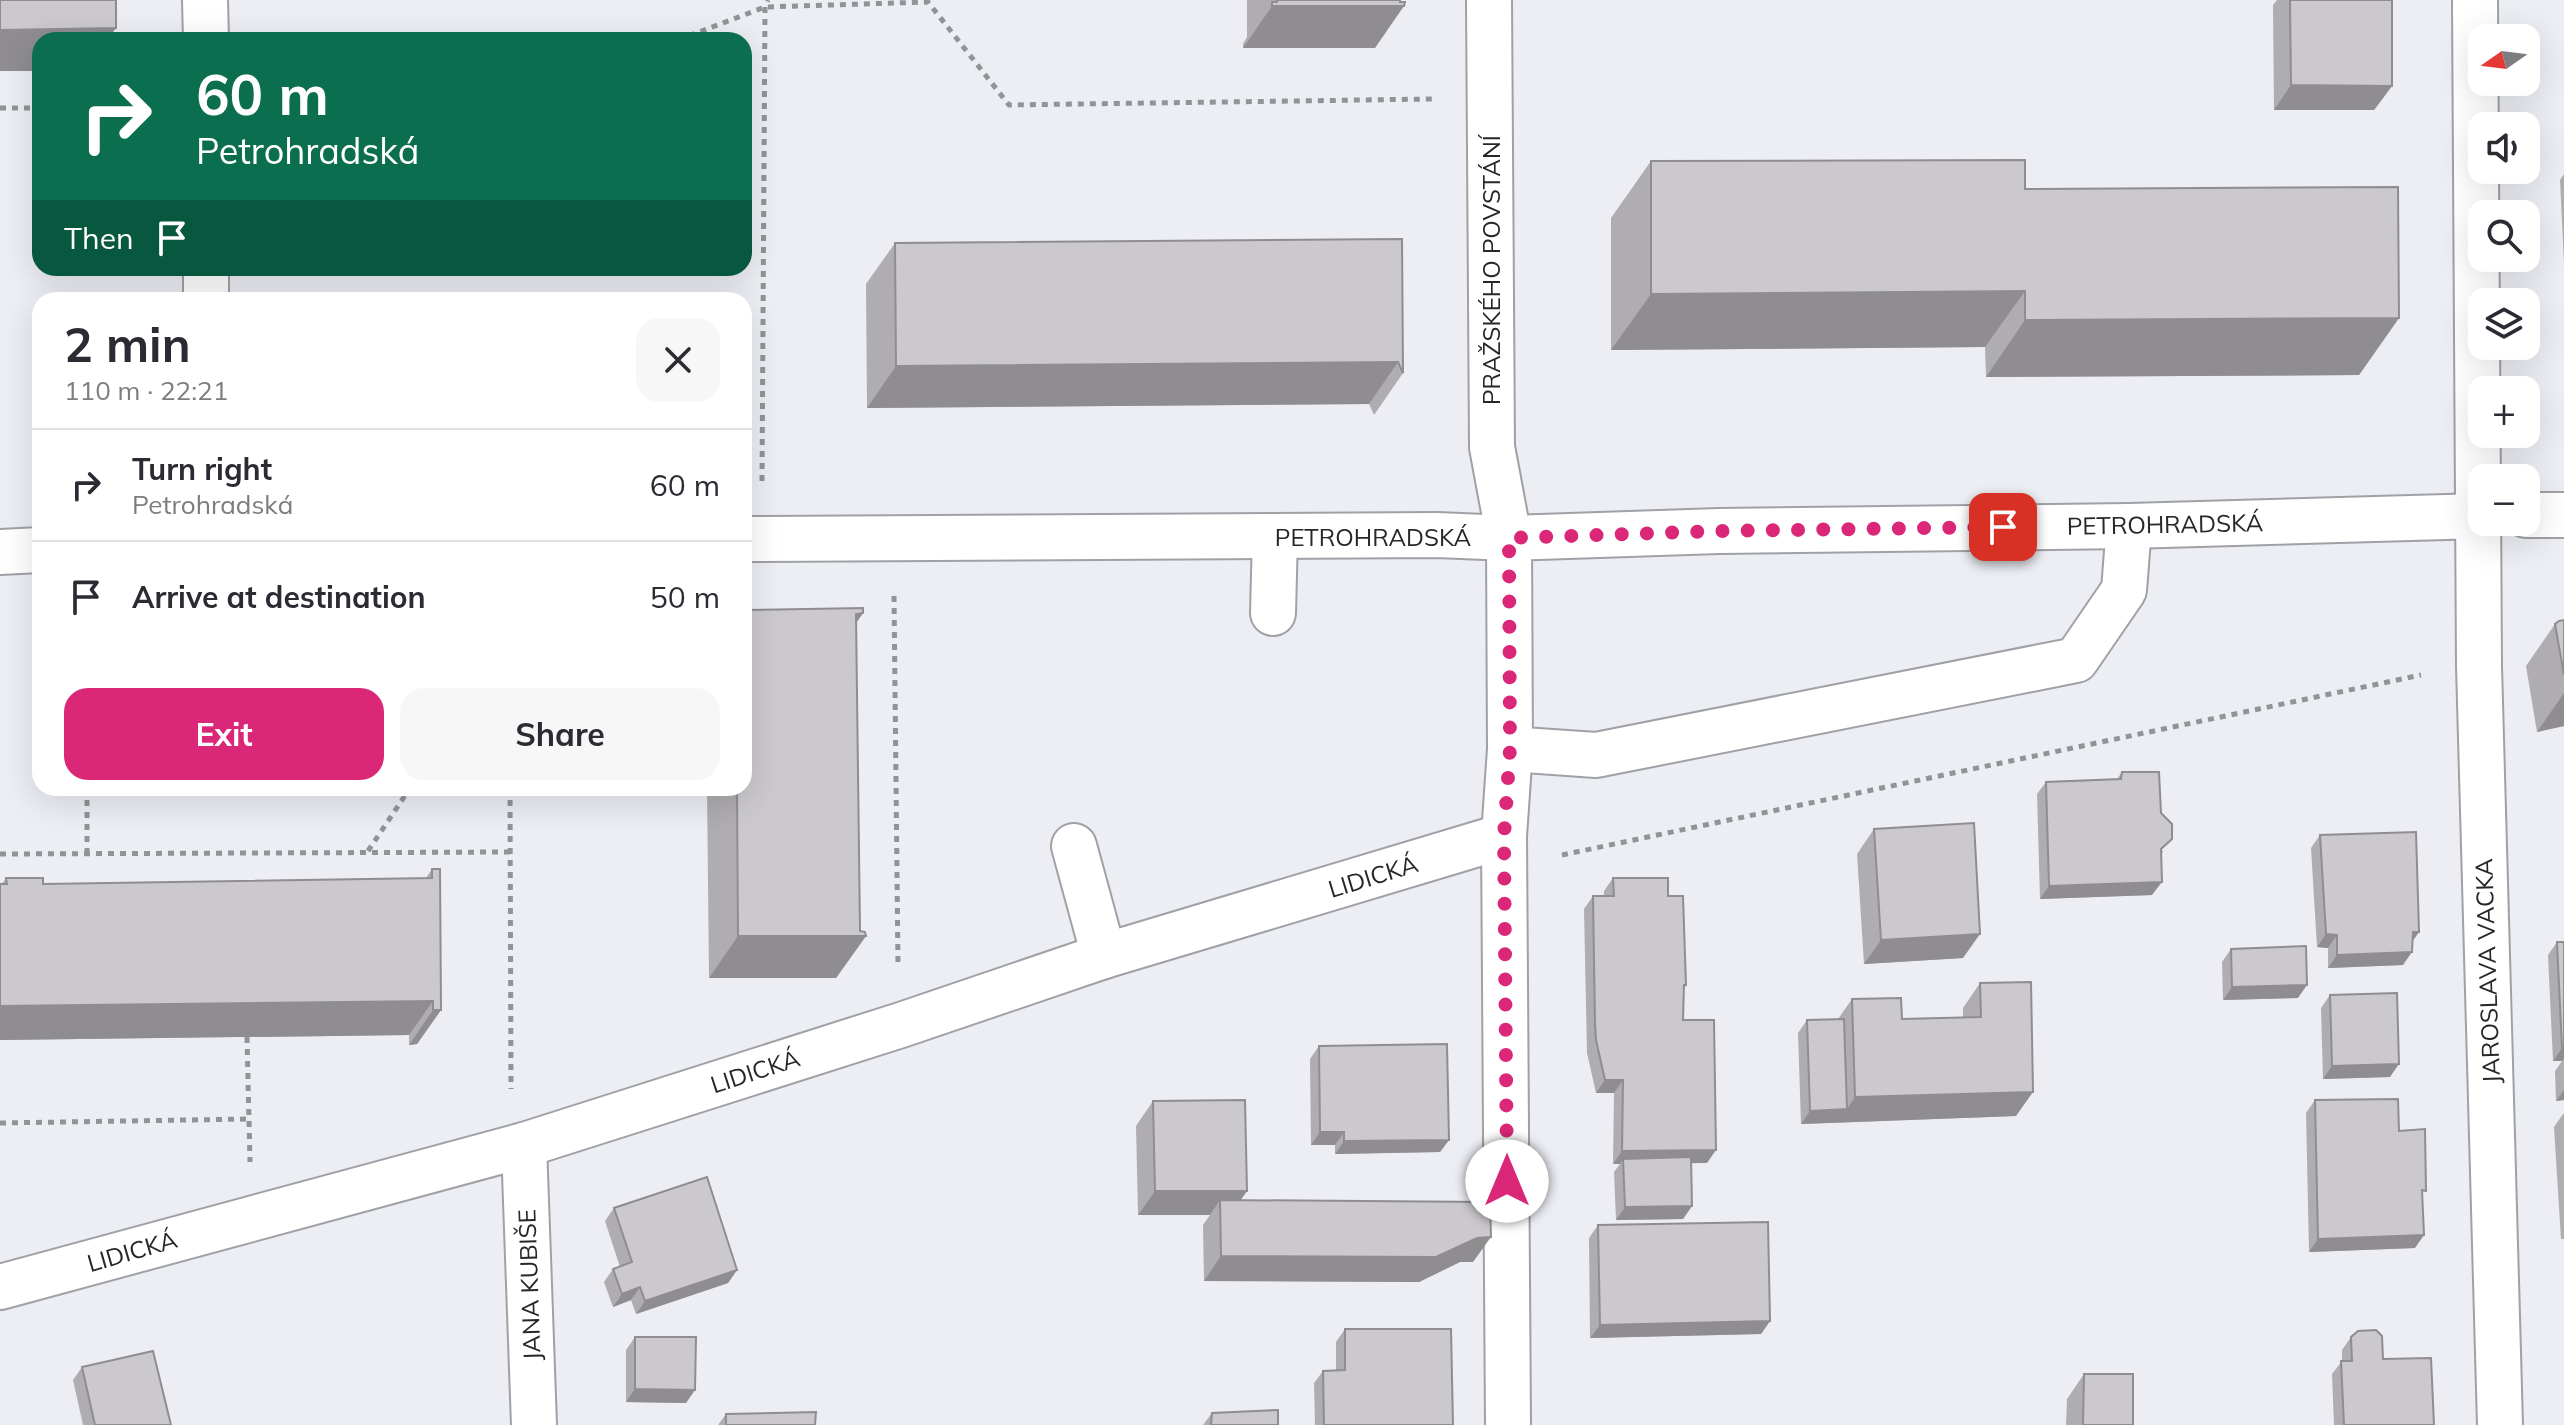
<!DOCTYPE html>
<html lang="en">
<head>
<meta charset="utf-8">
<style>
  :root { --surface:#fff; --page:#f7f7f7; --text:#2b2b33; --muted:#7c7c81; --line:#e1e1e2; --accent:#db2777 }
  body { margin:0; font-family:Mulish,sans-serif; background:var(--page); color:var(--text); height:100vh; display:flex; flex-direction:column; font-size:30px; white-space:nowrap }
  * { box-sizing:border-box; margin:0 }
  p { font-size:26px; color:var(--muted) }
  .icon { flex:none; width:44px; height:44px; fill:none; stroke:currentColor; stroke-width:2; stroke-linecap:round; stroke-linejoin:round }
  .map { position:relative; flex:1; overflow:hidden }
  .drawer { position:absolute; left:32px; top:292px; width:720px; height:504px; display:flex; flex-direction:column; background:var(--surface); border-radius:24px; box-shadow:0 8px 32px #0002 }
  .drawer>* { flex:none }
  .banner { position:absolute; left:32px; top:32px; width:720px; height:244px; border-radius:24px; box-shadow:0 8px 32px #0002; background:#0b6e4f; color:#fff; overflow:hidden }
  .needle { width:52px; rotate:256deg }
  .buttons { position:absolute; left:2468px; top:24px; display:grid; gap:16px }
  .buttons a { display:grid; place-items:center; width:72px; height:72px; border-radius:16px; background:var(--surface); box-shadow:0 8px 32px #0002; font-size:40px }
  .pin { position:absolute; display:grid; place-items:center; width:68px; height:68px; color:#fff; margin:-34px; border-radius:16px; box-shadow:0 4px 12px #0006 }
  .me { position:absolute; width:88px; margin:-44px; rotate:0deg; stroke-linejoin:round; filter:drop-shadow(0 0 6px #0008) }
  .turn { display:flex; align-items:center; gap:28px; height:168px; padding:0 32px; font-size:36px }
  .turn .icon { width:104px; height:104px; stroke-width:2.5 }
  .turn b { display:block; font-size:56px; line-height:68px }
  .then { display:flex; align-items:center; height:76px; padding:0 32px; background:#0003; gap:16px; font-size:30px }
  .round { display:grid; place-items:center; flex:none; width:84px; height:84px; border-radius:24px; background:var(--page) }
  .overview { display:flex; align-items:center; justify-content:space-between; height:136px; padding:0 32px }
  h1 { font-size:48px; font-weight:700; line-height:60px }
  .primary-button { display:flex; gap:16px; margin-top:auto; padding:16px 32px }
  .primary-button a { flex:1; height:92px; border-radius:24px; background:var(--accent); color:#fff; font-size:32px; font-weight:700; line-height:92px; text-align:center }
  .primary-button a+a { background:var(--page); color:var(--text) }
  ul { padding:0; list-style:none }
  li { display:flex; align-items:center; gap:24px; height:112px; padding:0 32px; border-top:2px solid var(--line) }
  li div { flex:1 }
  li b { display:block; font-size:30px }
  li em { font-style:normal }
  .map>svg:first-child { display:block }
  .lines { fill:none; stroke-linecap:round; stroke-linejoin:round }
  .minor-casing { stroke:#9fa1a6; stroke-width:48 }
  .path { stroke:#919397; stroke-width:5; stroke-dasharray:6 6; stroke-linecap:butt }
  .minor { stroke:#fff; stroke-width:44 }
  .wall { fill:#afadb1 }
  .shaded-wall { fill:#8f8d90 }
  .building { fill:#ccc9ce; stroke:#8f8d90; stroke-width:2 }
  .route { stroke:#db2777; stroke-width:14; stroke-dasharray:0 25.2 }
  .labels { text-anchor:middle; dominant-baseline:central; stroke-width:8; stroke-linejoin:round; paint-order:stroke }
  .street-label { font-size:24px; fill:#262729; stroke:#fff }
</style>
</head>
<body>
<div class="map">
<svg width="2564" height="1425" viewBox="0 0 2564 1425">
  <rect width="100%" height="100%" fill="#eceef4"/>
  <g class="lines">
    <defs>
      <g id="minor">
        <polyline points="205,0 206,40"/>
        <polyline points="1489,0 1492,447 1509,538 1510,749 1504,836 1508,1425"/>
        <polyline points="2475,0 2479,666 2500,1425"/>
        <polyline points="206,300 206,268"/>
        <polyline points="2526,515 2564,515"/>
        <polyline points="744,539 1437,535 1509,538 1719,531 2129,526 2482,516"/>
        <polyline points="0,552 40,550"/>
        <polyline points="1273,613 1275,536"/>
        <polyline points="1510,749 1596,755 2076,660 2124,590 2129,526"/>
        <polyline points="1074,846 1104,956"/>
        <polyline points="524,1145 534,1425"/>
        <polyline points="0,1287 524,1145 901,1025 1104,956 1504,836"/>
      </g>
    </defs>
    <use href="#minor" class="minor-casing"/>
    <g class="path">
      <polyline points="678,40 765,7 928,2 1009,105 1433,99"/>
      <polyline points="0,108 40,108"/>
      <polyline points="762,481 765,7 768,0"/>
      <polyline points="894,596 898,966"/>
      <polyline points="87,788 87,852"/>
      <polyline points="510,788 511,1089"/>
      <polyline points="368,851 410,788"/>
      <polyline points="0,854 510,852"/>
      <polyline points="1562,855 2421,675"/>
      <polyline points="247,1037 250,1162"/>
      <polyline points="0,1123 250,1119"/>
    </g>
    <use href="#minor" class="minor"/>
  </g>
  <g class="wall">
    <polygon points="1247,0 1400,0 1375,48 1243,48 1243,44 1247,37"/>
    <polygon points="2277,0 2392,0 2392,86 2374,110 2274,110 2273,5"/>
    <polygon points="1651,161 2025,189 2399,318 2359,375 1986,377 1985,347 1611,350 1611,218"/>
    <polygon points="2564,174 2564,263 2560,180"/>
    <polygon points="1402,239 1403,373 1374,415 1369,404 867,408 866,284 895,243"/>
    <polygon points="744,610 863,613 856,623 860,931 866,936 836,978 709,978 707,788 744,788"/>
    <polygon points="2564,620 2564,726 2537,732 2526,666 2555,624"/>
    <polygon points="2122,772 2163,852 2161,854 2152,895 2040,899 2037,794 2046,782 2117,779"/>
    <polygon points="1874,829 1963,958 1864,964 1857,854"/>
    <polygon points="2320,835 2412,942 2403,965 2328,968 2328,948 2317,947 2311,848"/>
    <polygon points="432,869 441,1010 417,1044 409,1045 409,1035 0,1040 0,884 2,884 6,878 43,884 426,878"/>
    <polygon points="1613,878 1668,896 1686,985 1684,989 1683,1020 1707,1163 1691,1163 1692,1206 1683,1219 1616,1220 1614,1172 1620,1164 1613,1164 1614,1093 1596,1093 1587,1053 1584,909 1593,896 1604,896 1604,891"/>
    <polygon points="2557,942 2564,942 2564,1100 2556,1101 2555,1071 2562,1061 2553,1061 2548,955"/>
    <polygon points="2231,949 2298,998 2223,1000 2222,962"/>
    <polygon points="1980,983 2016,1116 1801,1124 1798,1033 1807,1020 1838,1019 1852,999 1902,1019 1963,1018 1963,1008"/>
    <polygon points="2330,995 2390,1077 2323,1079 2321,1008"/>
    <polygon points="1319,1046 1449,1140 1440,1152 1335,1154 1335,1145 1311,1145 1310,1059"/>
    <polygon points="2315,1100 2399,1131 2422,1196 2415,1248 2309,1252 2306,1113"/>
    <polygon points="1153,1101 1247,1191 1240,1201 1473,1262 1460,1262 1419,1282 1204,1281 1203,1225 1210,1215 1138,1215 1136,1126"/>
    <polygon points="2563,1114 2564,1114 2564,1239 2561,1239 2554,1127"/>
    <polygon points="614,1208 737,1270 728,1283 636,1314 631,1300 613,1307 604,1282 613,1269 620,1267 605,1221"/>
    <polygon points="1598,1225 1770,1321 1761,1334 1590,1338 1589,1238"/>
    <polygon points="1345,1329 1453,1425 1315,1425 1314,1383 1323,1371 1336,1370 1336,1342"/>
    <polygon points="635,1337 686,1403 626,1402 626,1350"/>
    <polygon points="2351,1337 2383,1359 2434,1425 2334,1425 2332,1374 2342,1361 2342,1350"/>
    <polygon points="82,1367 171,1425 83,1425 73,1380"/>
    <polygon points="2084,1374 2133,1425 2066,1425 2067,1399"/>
    <polygon points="1212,1413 1211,1425 1203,1425"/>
    <polygon points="726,1414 815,1425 718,1425"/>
  </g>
  <g class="shaded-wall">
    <polygon points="1272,6 1404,6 1375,48 1243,48"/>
    <polygon points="116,28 107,40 40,40 40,71 0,71 0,30"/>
    <polygon points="2291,85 2392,86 2374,110 2274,110"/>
    <polygon points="2025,291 1985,347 1611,350 1651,294"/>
    <polygon points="2399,318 2359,375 1986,377 2025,320"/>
    <polygon points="1398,362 1369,404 867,408 896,366"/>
    <polygon points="863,613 834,655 856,614"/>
    <polygon points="2564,693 2564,726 2537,732"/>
    <polygon points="2162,882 2152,895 2040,899 2049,886"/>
    <polygon points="2413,932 2419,932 2410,945"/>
    <polygon points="1980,934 1963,958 1864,964 1881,940"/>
    <polygon points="2326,934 2337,935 2328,948 2317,947"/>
    <polygon points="738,936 866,936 836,978 709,978"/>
    <polygon points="2412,952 2403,965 2328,968 2337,955"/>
    <polygon points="2307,985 2298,998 2223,1000 2232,987"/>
    <polygon points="433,1001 409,1035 0,1040 0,1006"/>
    <polygon points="433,1010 441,1010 417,1044 409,1045"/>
    <polygon points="2562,1048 2564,1048 2564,1061 2564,1058 2562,1061 2553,1061"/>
    <polygon points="2399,1064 2390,1077 2323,1079 2332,1066"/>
    <polygon points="1605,1080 1623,1080 1614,1093 1596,1093"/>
    <polygon points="2564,1090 2564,1100 2556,1101"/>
    <polygon points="2033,1092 2016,1116 1801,1124 1810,1111 1847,1109 1855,1097"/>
    <polygon points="1320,1132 1344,1132 1335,1145 1311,1145"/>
    <polygon points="1449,1140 1440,1152 1335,1154 1344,1141"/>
    <polygon points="1716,1150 1707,1163 1623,1164 1623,1159 1620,1164 1613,1164 1622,1151"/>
    <polygon points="1155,1191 1247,1191 1230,1215 1220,1200 1210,1215 1138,1215"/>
    <polygon points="1692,1206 1683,1219 1616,1220 1625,1207"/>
    <polygon points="2424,1235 2415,1248 2309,1252 2318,1239"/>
    <polygon points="1491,1237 1473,1262 1460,1262 1419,1282 1204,1281 1221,1256"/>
    <polygon points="737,1270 728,1283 636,1314 645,1301"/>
    <polygon points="640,1287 631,1300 613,1307 622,1294"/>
    <polygon points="1770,1321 1761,1334 1590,1338 1600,1325"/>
    <polygon points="635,1389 695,1390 686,1403 626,1402"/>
  </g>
  <g class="building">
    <polygon points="0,0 116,0 116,28 0,30"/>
    <polygon points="1277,0 1400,0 1400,2 1405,2 1404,6 1272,6 1272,2 1277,2"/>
    <polygon points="2290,0 2392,0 2392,86 2291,85"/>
    <polygon points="2025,160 2025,189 2398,187 2399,318 2025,320 2025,291 1651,294 1651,161"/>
    <polygon points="1402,239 1403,373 1398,362 896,366 895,243"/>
    <polygon points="863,608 863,613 856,614 860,931 865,932 866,936 738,936 737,788 744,788 744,610"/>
    <polygon points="2564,620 2564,675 2555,624 2559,621"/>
    <polygon points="2122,772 2159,772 2161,813 2172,824 2172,839 2161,849 2162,882 2049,886 2046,782 2121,779"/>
    <polygon points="1974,823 1980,934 1881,940 1874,829"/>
    <polygon points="2416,832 2419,932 2413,932 2412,952 2337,955 2337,935 2326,934 2320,835"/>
    <polygon points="432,869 440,869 441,1010 433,1010 433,1001 0,1006 0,884 7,884 6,878 43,878 43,884 432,878"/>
    <polygon points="1613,878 1668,878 1668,896 1683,896 1686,985 1684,985 1683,1020 1714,1020 1716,1150 1622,1151 1623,1080 1605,1080 1596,1040 1595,1023 1593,896 1614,896"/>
    <polygon points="2557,942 2564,942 2564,1048 2562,1048"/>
    <polygon points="2306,946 2307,985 2232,987 2231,949"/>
    <polygon points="2031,982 2033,1092 1855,1097 1852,999 1901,998 1902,1019 1981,1017 1980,983"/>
    <polygon points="2397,993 2399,1064 2332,1066 2330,995"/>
    <polygon points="1844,1019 1847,1109 1810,1111 1807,1020"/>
    <polygon points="1447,1044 1449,1140 1344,1141 1344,1132 1320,1132 1319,1046"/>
    <polygon points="2398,1099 2399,1131 2425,1129 2426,1191 2422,1190 2424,1235 2318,1239 2315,1100"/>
    <polygon points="1245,1100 1247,1191 1155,1191 1153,1101"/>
    <polygon points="1691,1157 1692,1206 1625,1207 1623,1159"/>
    <polygon points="707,1177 737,1270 645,1301 640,1287 622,1294 613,1269 632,1262 614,1208"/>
    <polygon points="1220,1200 1490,1202 1491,1237 1477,1238 1436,1257 1221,1256"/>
    <polygon points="1768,1222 1770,1321 1600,1325 1598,1225"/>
    <polygon points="1345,1329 1451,1329 1453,1425 1324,1425 1323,1371 1345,1370"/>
    <polygon points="2376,1330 2382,1336 2383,1359 2431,1358 2434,1425 2344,1425 2341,1361 2352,1361 2351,1337 2358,1331"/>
    <polygon points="635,1337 696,1337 695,1390 635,1389"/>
    <polygon points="153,1351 171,1425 95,1425 82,1367"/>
    <polygon points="2084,1374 2133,1374 2133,1425 2083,1425"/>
    <polygon points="1278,1410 1278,1425 1211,1425 1212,1413"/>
    <polygon points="816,1412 815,1425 726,1425 726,1414"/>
  </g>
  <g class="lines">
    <polyline class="route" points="1507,1181 1504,836 1510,749 1509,538 1719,531 2003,527"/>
  </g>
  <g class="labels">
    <g class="street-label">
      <text transform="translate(1491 270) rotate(-90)">PRAŽSKÉHO POVSTÁNÍ</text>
      <text transform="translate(2165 524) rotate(-1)">PETROHRADSKÁ</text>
      <text x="1373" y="537">PETROHRADSKÁ</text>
      <text transform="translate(1373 876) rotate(-17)">LIDICKÁ</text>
      <text transform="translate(2487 971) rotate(-92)">JAROSLAVA VACKA</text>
      <text transform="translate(755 1071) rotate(-18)">LIDICKÁ</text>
      <text transform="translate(132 1251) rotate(-16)">LIDICKÁ</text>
      <text transform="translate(529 1285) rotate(-92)">JANA KUBIŠE</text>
    </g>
  </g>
</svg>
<div class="buttons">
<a><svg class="needle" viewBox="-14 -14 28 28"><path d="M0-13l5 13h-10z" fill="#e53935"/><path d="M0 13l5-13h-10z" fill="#7c7c81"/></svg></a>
<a><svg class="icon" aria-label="sound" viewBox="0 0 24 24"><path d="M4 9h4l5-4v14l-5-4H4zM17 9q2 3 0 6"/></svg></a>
<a><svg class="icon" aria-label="search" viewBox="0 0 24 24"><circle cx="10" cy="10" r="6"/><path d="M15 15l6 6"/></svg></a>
<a><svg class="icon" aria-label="layers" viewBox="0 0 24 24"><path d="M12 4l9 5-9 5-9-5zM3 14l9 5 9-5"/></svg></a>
<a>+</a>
<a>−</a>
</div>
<div class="pin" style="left:2003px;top:527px;background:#d93025"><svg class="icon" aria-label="arrive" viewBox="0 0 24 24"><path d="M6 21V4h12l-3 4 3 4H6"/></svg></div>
<svg class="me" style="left:1507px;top:1181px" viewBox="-20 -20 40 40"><circle r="19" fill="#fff"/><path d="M0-13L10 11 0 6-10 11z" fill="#db2777"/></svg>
<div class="banner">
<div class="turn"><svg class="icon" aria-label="right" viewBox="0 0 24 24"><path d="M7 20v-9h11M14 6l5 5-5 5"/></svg><div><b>60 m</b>Petrohradská</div></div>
<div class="then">Then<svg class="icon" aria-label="arrive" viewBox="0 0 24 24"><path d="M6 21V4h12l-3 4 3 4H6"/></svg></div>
</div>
<section class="drawer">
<div class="overview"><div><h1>2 min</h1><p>110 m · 22:21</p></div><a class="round"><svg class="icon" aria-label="close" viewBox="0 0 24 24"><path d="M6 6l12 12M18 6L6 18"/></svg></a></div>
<ul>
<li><svg class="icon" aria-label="right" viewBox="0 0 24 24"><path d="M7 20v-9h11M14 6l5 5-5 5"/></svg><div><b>Turn right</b><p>Petrohradská</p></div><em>60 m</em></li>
<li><svg class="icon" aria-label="arrive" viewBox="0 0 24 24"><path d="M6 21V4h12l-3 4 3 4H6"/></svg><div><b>Arrive at destination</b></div><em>50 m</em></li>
</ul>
<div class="primary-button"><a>Exit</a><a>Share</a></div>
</section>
</div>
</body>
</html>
